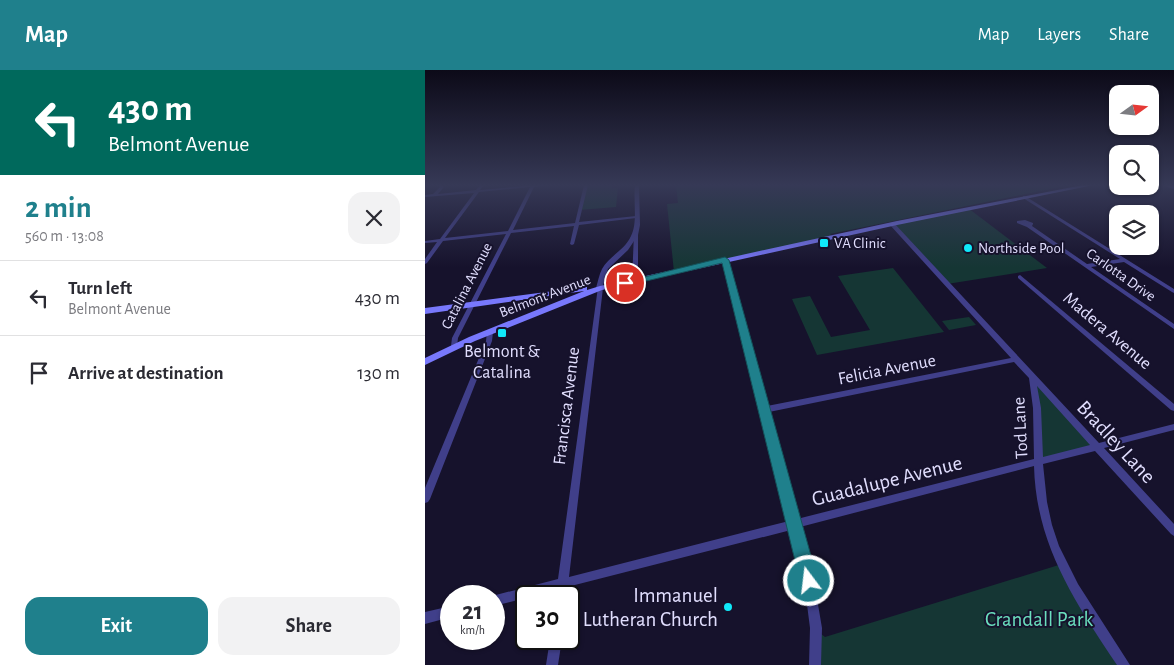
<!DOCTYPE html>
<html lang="en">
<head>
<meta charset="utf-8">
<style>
  :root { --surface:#fff; --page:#f2f2f3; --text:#2b2b33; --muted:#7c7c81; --line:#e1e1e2; --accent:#1f808c }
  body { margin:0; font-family:"Alegreya Sans",sans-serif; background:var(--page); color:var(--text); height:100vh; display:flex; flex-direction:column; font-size:19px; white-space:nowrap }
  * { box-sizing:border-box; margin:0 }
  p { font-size:16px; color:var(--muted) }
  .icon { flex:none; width:28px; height:28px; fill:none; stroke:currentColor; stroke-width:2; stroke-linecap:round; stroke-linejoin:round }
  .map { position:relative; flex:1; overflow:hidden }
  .details { display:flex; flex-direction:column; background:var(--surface); width:425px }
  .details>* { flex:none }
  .guide { background:#00695c; color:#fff; overflow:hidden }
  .needle { width:32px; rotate:75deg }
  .tools { position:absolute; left:684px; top:15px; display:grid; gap:10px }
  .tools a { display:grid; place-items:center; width:50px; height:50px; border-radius:10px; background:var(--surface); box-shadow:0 1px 4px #0004; font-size:25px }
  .speed { position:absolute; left:15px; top:515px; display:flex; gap:10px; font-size:25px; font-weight:700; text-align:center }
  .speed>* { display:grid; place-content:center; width:65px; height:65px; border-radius:50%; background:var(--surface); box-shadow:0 1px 4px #0004; line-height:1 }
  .speed small { font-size:12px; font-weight:400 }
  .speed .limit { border:2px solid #111; border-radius:8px; background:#fff; color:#111 }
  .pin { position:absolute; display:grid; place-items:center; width:42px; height:42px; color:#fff; margin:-21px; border:2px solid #fff; border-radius:50%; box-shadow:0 1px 5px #0007 }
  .me { position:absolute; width:55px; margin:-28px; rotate:345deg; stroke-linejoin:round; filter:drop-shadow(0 0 4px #0008) }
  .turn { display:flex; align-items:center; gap:18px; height:105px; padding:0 25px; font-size:22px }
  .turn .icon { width:65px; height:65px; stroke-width:2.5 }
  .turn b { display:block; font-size:35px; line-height:42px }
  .round { display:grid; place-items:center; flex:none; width:52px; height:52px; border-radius:15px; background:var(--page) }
  .overview { display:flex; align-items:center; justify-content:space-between; height:85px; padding:0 25px }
  h1 { font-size:30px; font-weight:700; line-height:38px; color:var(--accent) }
  .action { display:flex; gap:10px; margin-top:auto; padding:10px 25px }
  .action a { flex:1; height:58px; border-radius:15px; background:var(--accent); color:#fff; font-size:20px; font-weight:700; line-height:58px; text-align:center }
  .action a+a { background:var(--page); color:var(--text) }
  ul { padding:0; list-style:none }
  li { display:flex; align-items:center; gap:15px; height:75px; padding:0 25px; border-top:1px solid var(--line) }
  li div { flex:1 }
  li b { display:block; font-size:19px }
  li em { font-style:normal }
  header { display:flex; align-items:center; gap:30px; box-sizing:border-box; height:70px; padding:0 25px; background:var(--accent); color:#fff }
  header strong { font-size:24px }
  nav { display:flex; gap:28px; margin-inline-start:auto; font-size:18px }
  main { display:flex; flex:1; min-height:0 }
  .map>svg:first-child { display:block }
  .green { fill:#153634 }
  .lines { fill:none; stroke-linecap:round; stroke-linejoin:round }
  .minor { fill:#403f8a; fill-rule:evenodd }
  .tertiary { fill:#403f8a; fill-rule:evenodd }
  .secondary { fill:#7878fc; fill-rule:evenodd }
  .route { fill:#1f808c; stroke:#14535b }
  .poi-dot { fill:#10e8f9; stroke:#16122c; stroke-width:2 }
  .labels { text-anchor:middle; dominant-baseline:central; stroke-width:4; stroke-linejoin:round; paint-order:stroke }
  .far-poi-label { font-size:15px; fill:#e1defe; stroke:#16122c; text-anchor:start }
  .far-street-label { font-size:15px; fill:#e1defe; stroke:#16122c }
  .street-label { font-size:18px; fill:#e1defe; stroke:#16122c }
  .poi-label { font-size:18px; fill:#e1defe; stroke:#16122c }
  .near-street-label { font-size:21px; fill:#e1defe; stroke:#16122c }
  .near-poi-label { font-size:21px; fill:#e1defe; stroke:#16122c; text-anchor:end }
  .near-park-label { font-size:21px; fill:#6adfbe; stroke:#16122c }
</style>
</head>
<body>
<header>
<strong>Map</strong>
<nav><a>Map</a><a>Layers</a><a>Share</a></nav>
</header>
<main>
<section class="details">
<div class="guide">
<div class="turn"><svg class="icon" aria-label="left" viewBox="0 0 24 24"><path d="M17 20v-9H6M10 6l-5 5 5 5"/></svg><div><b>430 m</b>Belmont Avenue</div></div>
</div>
<div class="overview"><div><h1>2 min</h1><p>560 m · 13:08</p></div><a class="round"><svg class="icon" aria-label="close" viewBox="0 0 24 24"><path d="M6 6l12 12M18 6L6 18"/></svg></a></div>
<ul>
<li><svg class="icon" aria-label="left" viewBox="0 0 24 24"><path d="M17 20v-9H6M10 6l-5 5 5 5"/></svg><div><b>Turn left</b><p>Belmont Avenue</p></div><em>430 m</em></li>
<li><svg class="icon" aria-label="arrive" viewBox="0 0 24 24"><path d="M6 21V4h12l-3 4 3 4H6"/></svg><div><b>Arrive at destination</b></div><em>130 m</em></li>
</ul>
<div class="action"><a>Exit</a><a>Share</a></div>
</section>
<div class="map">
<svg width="749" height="595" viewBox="0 0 749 595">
  <rect width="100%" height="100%" fill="#16122c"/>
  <g class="green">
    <polygon points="161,115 187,115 187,118 193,118 191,137 154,140"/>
    <polygon points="251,115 645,115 405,164 408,167 249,202 242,134 253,133"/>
    <polygon points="543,138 622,198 522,214 467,154"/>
    <polygon points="468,198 519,262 392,285 367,229 385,226 406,267 445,260 413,206"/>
    <polygon points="544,247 551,255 524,260 517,251"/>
    <polygon points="607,307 672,377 614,392"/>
    <polygon points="637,494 699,595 390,595 391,560 400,567"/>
  </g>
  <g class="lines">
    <g class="minor">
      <path d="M12,115H16L19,117L13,124L51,120L55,115H59L55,120L108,115H121L119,116L109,117L88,160L150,153L159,115H163L154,152L211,146L213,147L211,148L154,155L149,174L147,175L145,174L149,156L86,163L33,268L32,276L29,278L26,276L27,268L81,164L18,171L2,193L0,194V189L12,172L0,173V171L15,169L49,123L0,127V125L8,124L15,117ZM105,117L83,161L20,168L54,122Z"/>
      <polygon points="598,126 600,126 749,219 749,223 747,222 699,192 666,197 749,254 749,259 602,157 592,153 592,151 600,150 608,153 608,154 607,156 662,194 695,189 598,128"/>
      <path d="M465,153H469L674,373L749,354V360L679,378L749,454V466L746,464L670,381L618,394L622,432L627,455L634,476L653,514L705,595H692C650,532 611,475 609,396L375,457L389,511L397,558L396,595H384L385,558L379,511L366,460L142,517L141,526H131V520L108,526H101V528L69,536V526H67L133,509L173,217L175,216L178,218L144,507L364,451L297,190L298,189H302L303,190L342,336L586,288L465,155ZM589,292L604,308L608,338L609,389L372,449L344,342ZM612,316L665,375L618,387L616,338Z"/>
      <polygon points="209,163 213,164 213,211 210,213 207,211"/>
      <polygon points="595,205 749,334 749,341 746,340 593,208 593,206"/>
      <polygon points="65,260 68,262 67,271 5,429 3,432 0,433 0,418 61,271 62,262"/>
      <polygon points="26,536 26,547 0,554 0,542"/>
      <polygon points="125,569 137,569 133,595 121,595"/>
    </g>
    <g class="tertiary">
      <path d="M210,115H214L215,155L213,165L203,180L183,199L177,219H173L171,218C173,211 174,205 177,199C184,186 200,180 206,166C213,152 208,131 210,115Z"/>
      <polygon points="739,115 749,116 749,119 739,116"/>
    </g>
    <polygon class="secondary" points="658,115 669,115 472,155 177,220 50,271 0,295 0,288 44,267 159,221 0,244 0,238 159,217 162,217 162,220 175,216 472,151"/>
  </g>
  <linearGradient id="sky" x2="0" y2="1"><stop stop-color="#0c0a18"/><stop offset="0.58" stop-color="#363956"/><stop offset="1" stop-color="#363956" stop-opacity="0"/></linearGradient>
  <rect width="749" height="198" fill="url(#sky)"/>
  <polygon class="route" points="300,187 304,190 393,511 390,517 384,519 378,517 375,511 297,193 200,216 195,213"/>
  <g class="poi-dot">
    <rect x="394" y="168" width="10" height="10" rx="2.5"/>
    <circle cx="543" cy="178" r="5"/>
    <rect x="72" y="258" width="10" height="10" rx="2.5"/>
    <circle cx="303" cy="537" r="5"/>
  </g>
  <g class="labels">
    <g class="far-poi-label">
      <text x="409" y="173">VA Clinic</text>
      <text x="553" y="178">Northside Pool</text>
    </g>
    <g class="far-street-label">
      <text transform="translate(696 205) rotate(35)">Carlotta Drive</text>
      <text transform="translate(42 216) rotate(-63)">Catalina Avenue</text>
      <text transform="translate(120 226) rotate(-21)">Belmont Avenue</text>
    </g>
    <g class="street-label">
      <text transform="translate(682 261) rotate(40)">Madera Avenue</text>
      <text transform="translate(462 300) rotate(-11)">Felicia Avenue</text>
      <text transform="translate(142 336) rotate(-83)">Francisca Avenue</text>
      <text transform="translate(596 358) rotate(-93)">Tod Lane</text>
    </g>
    <g class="poi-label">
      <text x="77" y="282">Belmont &amp;<tspan x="77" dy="21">Catalina</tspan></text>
    </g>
    <g class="near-street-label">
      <text transform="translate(691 372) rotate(47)">Bradley Lane</text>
      <text transform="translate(462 411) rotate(-14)">Guadalupe Avenue</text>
    </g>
    <g class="near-poi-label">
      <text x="293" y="525">Immanuel<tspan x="293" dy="24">Lutheran Church</tspan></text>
    </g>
    <g class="near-park-label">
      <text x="614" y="549">Crandall Park</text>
    </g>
  </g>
</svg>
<div class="tools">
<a><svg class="needle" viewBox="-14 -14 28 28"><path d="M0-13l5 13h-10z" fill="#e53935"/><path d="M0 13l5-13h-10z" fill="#7c7c81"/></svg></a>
<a><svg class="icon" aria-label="search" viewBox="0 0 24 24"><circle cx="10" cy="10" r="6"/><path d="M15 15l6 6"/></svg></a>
<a><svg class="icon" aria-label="layers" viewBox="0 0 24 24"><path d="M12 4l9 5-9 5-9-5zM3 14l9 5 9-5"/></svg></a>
</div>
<div class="speed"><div>21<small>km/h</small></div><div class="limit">30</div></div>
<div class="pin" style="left:200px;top:213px;background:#d93025"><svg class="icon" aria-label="arrive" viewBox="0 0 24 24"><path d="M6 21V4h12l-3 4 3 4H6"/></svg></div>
<svg class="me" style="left:384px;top:511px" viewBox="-20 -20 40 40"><circle r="17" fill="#1f808c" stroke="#fff" stroke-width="3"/><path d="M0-11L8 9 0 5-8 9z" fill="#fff"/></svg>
</div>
</main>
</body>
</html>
